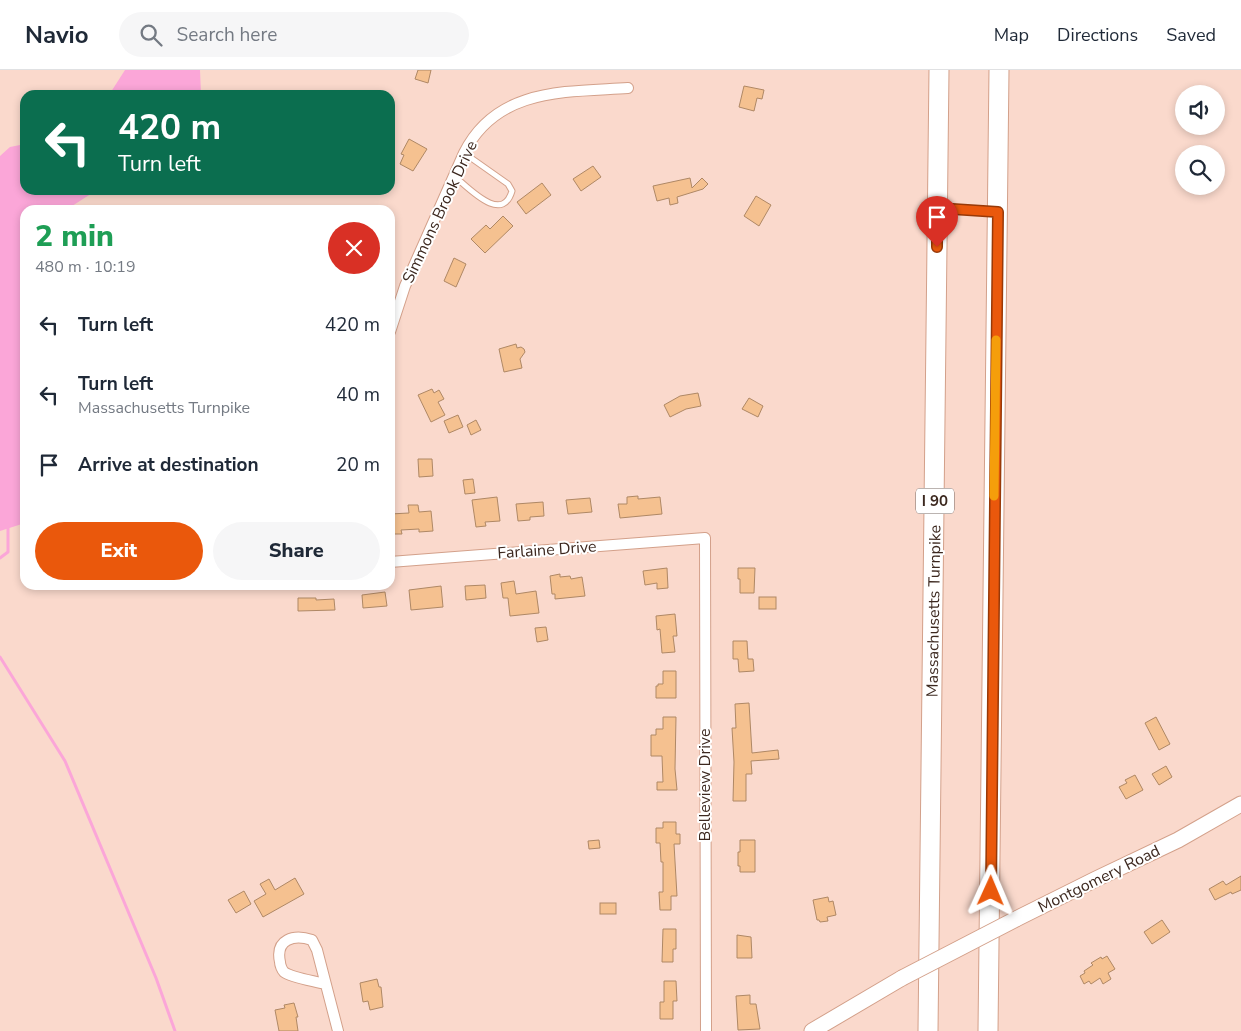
<!DOCTYPE html>
<html lang="en">
<head>
<meta charset="utf-8">
<style>
  :root { --surface:#fff; --page:#f6f6f7; --text:#1f2937; --muted:#747a83; --line:#e0e1e3; --accent:#ea580c }
  body { margin:0; font-family:"Nunito Sans",sans-serif; background:var(--page); color:var(--text); height:100vh; display:flex; flex-direction:column; font-size:19px; white-space:nowrap }
  * { box-sizing:border-box; margin:0 }
  p { font-size:16px; color:var(--muted) }
  .icon { flex:none; width:28px; height:28px; fill:none; stroke:currentColor; stroke-width:2; stroke-linecap:round; stroke-linejoin:round }
  .map { position:relative; flex:1; overflow:hidden }
  .drawer { position:absolute; left:20px; top:135px; width:375px; height:385px; display:flex; flex-direction:column; background:var(--surface); border-radius:15px; box-shadow:0 2px 8px #0003 }
  .drawer>* { flex:none }
  .guide { position:absolute; left:20px; top:20px; width:375px; height:105px; border-radius:15px; box-shadow:0 2px 8px #0003; background:#0b6e4f; color:#fff; overflow:hidden }
  .tools { position:absolute; left:1175px; top:15px; display:grid; gap:10px }
  .tools a { display:grid; place-items:center; width:50px; height:50px; border-radius:50%; background:var(--surface); box-shadow:0 2px 8px #0003; font-size:25px }
  .pin { position:absolute; display:grid; place-items:center; width:42px; height:42px; color:#fff; margin:-51px -21px; border-radius:50% 50% 50% 0; rotate:-45deg; box-shadow:0 0 5px #0007 }
  .pin .icon { rotate:45deg }
  .me { position:absolute; width:55px; margin:-28px; rotate:1deg; stroke-linejoin:round; filter:drop-shadow(0 0 4px #0008) }
  .turn { display:flex; align-items:center; gap:18px; height:105px; padding:0 15px; font-size:22px }
  .turn .icon { width:65px; height:65px; stroke-width:2.5 }
  .turn b { display:block; font-size:35px; line-height:42px }
  .round { display:grid; place-items:center; flex:none; width:52px; height:52px; border-radius:26px; background:var(--page) }
  .headline { display:flex; align-items:center; justify-content:space-between; height:85px; padding:0 15px }
  h1 { font-size:30px; font-weight:800; line-height:38px; color:#1e9e55 }
  .cta { display:flex; gap:10px; margin-top:auto; padding:10px 15px }
  .cta a { flex:1; height:58px; border-radius:30px; background:var(--accent); color:#fff; font-size:20px; font-weight:800; line-height:58px; text-align:center }
  .cta a+a { background:var(--page); color:var(--text) }
  ul { padding:0; list-style:none }
  li { display:flex; align-items:center; gap:15px; height:70px; padding:0 15px }
  li div { flex:1 }
  li b { display:block; font-size:19px }
  li em { font-style:normal }
  header { display:flex; align-items:center; gap:30px; box-sizing:border-box; height:70px; padding:0 25px; background:var(--surface); border-bottom:1px solid var(--line) }
  header strong { font-size:24px }
  nav { display:flex; gap:28px; margin-inline-start:auto; font-size:18px }
  .search { width:350px; height:45px; background:var(--page); display:flex; align-items:center; gap:12px; box-sizing:border-box; padding:0 18px; border-radius:28px; color:var(--muted); font-size:19px }
  .map>svg:first-child { display:block }
  .water { fill:#fba6d8 }
  .lines { fill:none; stroke-linecap:round; stroke-linejoin:round }
  .stream { stroke:#fba6d8; stroke-width:3 }
  .building { fill:#f5c190; stroke:#af8865 }
  .service-casing { stroke:#d3a08a; stroke-width:7 }
  .minor-casing { stroke:#d3a08a; stroke-width:12 }
  .secondary-casing { stroke:#d3a08a; stroke-width:17 }
  .motorway-casing { stroke:#d3a08a; stroke-width:21 }
  .service { stroke:#fff; stroke-width:5 }
  .minor { stroke:#fff; stroke-width:10 }
  .secondary { stroke:#fff; stroke-width:15 }
  .motorway { stroke:#fff; stroke-width:19 }
  .secondary-bridge-casing { stroke:#d3a08a; stroke-width:17; stroke-linecap:butt }
  .secondary-bridge { stroke:#fff; stroke-width:15 }
  .route-casing { stroke:#983908; stroke-width:12 }
  .route { stroke:#ea580c; stroke-width:9 }
  .slow { stroke:#f59e0b; stroke-width:9 }
  .labels { text-anchor:middle; dominant-baseline:central; stroke-width:4; stroke-linejoin:round; paint-order:stroke }
  .shield { fill:#fff; stroke:#766862; stroke-width:1 }
  .shield-label { font-size:15px; font-weight:bold; fill:#3c281f }
  .street-label { font-size:16px; fill:#3c281f; stroke:#fff }
</style>
</head>
<body>
<header>
<strong>Navio</strong>
<div class="search"><svg class="icon" aria-label="search" viewBox="0 0 24 24"><circle cx="10" cy="10" r="6"/><path d="M15 15l6 6"/></svg>Search here</div>
<nav><a>Map</a><a>Directions</a><a>Saved</a></nav>
</header>
<div class="map">
<svg width="1241" height="961" viewBox="0 0 1241 961">
  <rect width="100%" height="100%" fill="#fad9cc"/>
  <g class="water">
    <polygon points="125,0 200,0 201,25 109,25"/>
    <polygon points="25,74 25,120 97,120 72,136 70,140 25,140 25,453 0,461 0,86 10,77"/>
  </g>
  <g class="lines">
    <g class="stream">
      <polyline points="0,488 8,482 8,457"/>
      <polyline points="0,587 65,691 156,908 175,961"/>
    </g>
  </g>
  <g class="building">
    <polygon points="418,0 431,0 428,13 415,9"/>
    <polygon points="744,16 764,20 762,29 757,28 754,41 739,37"/>
    <polygon points="409,69 427,79 413,101 400,94 404,85 401,84"/>
    <polygon points="593,96 601,107 581,121 573,109"/>
    <polygon points="690,108 692,118 702,108 708,114 703,119 677,127 678,133 670,135 669,128 657,131 653,116"/>
    <polygon points="542,113 551,125 526,144 517,132"/>
    <polygon points="756,126 771,135 759,156 744,146"/>
    <polygon points="503,146 513,156 485,183 471,169 486,155 490,159"/>
    <polygon points="454,188 466,194 456,217 444,211"/>
    <polygon points="516,274 517,278 521,277 524,279 525,282 520,289 522,298 504,302 499,279"/>
    <polygon points="432,319 434,323 439,320 444,329 438,332 445,345 431,352 418,325"/>
    <polygon points="698,323 701,336 686,339 670,347 664,335 680,326"/>
    <polygon points="749,328 763,336 758,347 742,339"/>
    <polygon points="458,345 463,357 449,363 444,351"/>
    <polygon points="476,350 481,360 471,365 467,355"/>
    <polygon points="418,389 432,389 433,406 419,407"/>
    <polygon points="473,409 475,423 465,424 463,410"/>
    <polygon points="638,426 638,429 660,427 662,444 620,448 618,434 627,434 627,427"/>
    <polygon points="497,427 500,451 485,452 486,456 476,457 472,430"/>
    <polygon points="590,428 592,442 568,444 566,430"/>
    <polygon points="543,432 544,446 530,447 530,450 518,451 516,434"/>
    <polygon points="408,435 418,435 419,442 431,441 433,461 419,462 419,459 401,460 402,464 390,464 390,444 409,443"/>
    <polygon points="667,498 668,518 657,519 657,513 645,515 643,501"/>
    <polygon points="738,498 755,498 754,523 740,523 740,509 738,509"/>
    <polygon points="560,504 560,507 570,506 571,509 582,507 585,526 555,529 555,524 552,524 550,506"/>
    <polygon points="514,511 516,524 536,521 539,543 510,546 508,528 503,528 501,513"/>
    <polygon points="485,515 486,528 466,530 465,516"/>
    <polygon points="441,516 443,537 411,540 409,520"/>
    <polygon points="385,522 387,536 363,538 362,525"/>
    <rect x="759" y="527" width="17" height="12"/>
    <polygon points="298,528 316,528 316,530 334,529 335,540 298,541"/>
    <polygon points="675,544 677,566 673,566 675,582 662,583 660,559 657,560 656,546"/>
    <polygon points="546,557 548,570 537,572 535,558"/>
    <polygon points="733,571 747,571 748,589 753,589 754,601 739,602 738,589 733,589"/>
    <polygon points="663,601 676,601 676,628 656,628 656,616 658,616 658,614 663,614"/>
    <polygon points="749,633 752,683 778,680 779,689 751,691 752,704 746,704 746,731 733,731 734,692 732,658 736,658 735,634"/>
    <polygon points="663,647 676,647 675,699 677,720 657,720 657,712 663,712 662,686 651,686 651,665 656,665 656,659 663,659"/>
    <polygon points="1156,647 1170,674 1159,680 1145,653"/>
    <polygon points="1166,696 1172,707 1159,715 1152,704"/>
    <polygon points="1135,705 1143,720 1126,729 1119,717 1127,713 1125,710"/>
    <polygon points="663,752 676,752 676,764 680,764 680,774 674,774 677,826 671,826 671,840 660,840 659,822 663,822 663,792 661,792 660,773 656,773 656,758 663,758"/>
    <polygon points="599,770 600,778 589,779 588,771"/>
    <polygon points="740,770 755,770 755,802 740,802 740,796 738,796 738,782 740,782"/>
    <polygon points="1241,806 1241,820 1232,824 1231,822 1215,830 1209,819 1223,811 1226,815"/>
    <polygon points="295,808 304,824 263,847 254,831 266,824 260,814 269,809 275,820"/>
    <polygon points="244,821 251,834 236,843 228,830"/>
    <polygon points="828,827 829,832 833,831 836,845 827,847 828,851 820,852 819,850 817,850 813,830"/>
    <rect x="600" y="833" width="16" height="11"/>
    <polygon points="1162,850 1170,862 1152,874 1144,862"/>
    <polygon points="663,859 676,859 676,879 673,879 673,892 662,892"/>
    <polygon points="737,865 751,867 752,888 737,888"/>
    <polygon points="1107,886 1115,899 1108,903 1111,909 1103,914 1100,908 1091,914 1089,911 1084,914 1080,906 1085,903 1084,901 1093,895 1091,893 1101,887 1102,889"/>
    <polygon points="377,909 379,917 381,917 383,937 370,940 368,931 363,932 360,913"/>
    <polygon points="664,911 676,911 677,931 673,931 673,949 660,949 660,932 664,932"/>
    <polygon points="750,925 750,934 756,934 760,959 738,960 736,926"/>
    <polygon points="294,933 298,947 296,947 298,961 279,961 275,940 285,938 284,935"/>
  </g>
  <g class="lines">
    <defs>
      <g id="service">
        <path d="M454,106C468,117 502,155 512,121L508,114L464,83"/>
        <polyline points="941,138 993,141"/>
      </g>
      <g id="minor">
        <path d="M390,262L405,216L464,83C497,17 567,22 628,18"/>
        <polyline points="390,492 705,468 706,961"/>
        <path d="M325,914C315,911 292,908 284,902C282,900 280,895 280,892C275,869 294,864 312,870L317,880L338,961"/>
      </g>
      <g id="secondary">
        <polyline points="1016,849 1096,809 1178,770 1241,734"/>
        <polyline points="812,961 902,908"/>
      </g>
      <g id="motorway">
        <polyline points="928,961 939,0"/>
        <polyline points="988,961 999,0"/>
      </g>
    </defs>
    <use href="#service" class="service-casing"/>
    <use href="#minor" class="minor-casing"/>
    <use href="#secondary" class="secondary-casing"/>
    <use href="#motorway" class="motorway-casing"/>
    <use href="#service" class="service"/>
    <use href="#minor" class="minor"/>
    <use href="#secondary" class="secondary"/>
    <use href="#motorway" class="motorway"/>
    <defs>
      <polyline id="secondary-bridge" points="902,908 1016,849"/>
    </defs>
    <use href="#secondary-bridge" class="secondary-bridge-casing"/>
    <use href="#secondary-bridge" class="secondary-bridge"/>
  </g>
  <g class="lines">
    <defs>
      <polyline id="route" points="937,177 937,138 998,142 991,821"/>
    </defs>
    <use href="#route" class="route-casing"/>
    <use href="#route" class="route"/>
    <polyline class="slow" points="994,426 996,270"/>
  </g>
  <g class="labels">
    <rect class="shield" x="916" y="418.5" width="38" height="25" rx="4"/>
    <g class="shield-label">
      <text x="935" y="431">I 90</text>
    </g>
    <g class="street-label">
      <text transform="translate(440 142) rotate(-65)">Simmons Brook Drive</text>
      <text transform="translate(547 480) rotate(-4)">Farlaine Drive</text>
      <text transform="translate(934 541) rotate(-89)">Massachusetts Turnpike</text>
      <text transform="translate(705 715) rotate(-90)">Belleview Drive</text>
      <text transform="translate(1099 809) rotate(-26)">Montgomery Road</text>
    </g>
  </g>
</svg>
<div class="tools">
<a><svg class="icon" aria-label="sound" viewBox="0 0 24 24"><path d="M4 9h4l5-4v14l-5-4H4zM17 9q2 3 0 6"/></svg></a>
<a><svg class="icon" aria-label="search" viewBox="0 0 24 24"><circle cx="10" cy="10" r="6"/><path d="M15 15l6 6"/></svg></a>
</div>
<div class="pin" style="left:937px;top:177px;background:#d93025"><svg class="icon" aria-label="arrive" viewBox="0 0 24 24"><path d="M6 21V4h12l-3 4 3 4H6"/></svg></div>
<svg class="me" style="left:991px;top:821px" viewBox="-20 -20 40 40"><path d="M0-17L14 15 0 8-14 15z" fill="#ea580c" stroke="#fff" stroke-width="4"/></svg>
<div class="guide">
<div class="turn"><svg class="icon" aria-label="left" viewBox="0 0 24 24"><path d="M17 20v-9H6M10 6l-5 5 5 5"/></svg><div><b>420 m</b>Turn left</div></div>
</div>
<section class="drawer">
<div class="headline"><div><h1>2 min</h1><p>480 m · 10:19</p></div><a class="round" style="background:#d93025;color:#fff"><svg class="icon" aria-label="close" viewBox="0 0 24 24"><path d="M6 6l12 12M18 6L6 18"/></svg></a></div>
<ul>
<li><svg class="icon" aria-label="left" viewBox="0 0 24 24"><path d="M17 20v-9H6M10 6l-5 5 5 5"/></svg><div><b>Turn left</b></div><em>420 m</em></li>
<li><svg class="icon" aria-label="left" viewBox="0 0 24 24"><path d="M17 20v-9H6M10 6l-5 5 5 5"/></svg><div><b>Turn left</b><p>Massachusetts Turnpike</p></div><em>40 m</em></li>
<li><svg class="icon" aria-label="arrive" viewBox="0 0 24 24"><path d="M6 21V4h12l-3 4 3 4H6"/></svg><div><b>Arrive at destination</b></div><em>20 m</em></li>
</ul>
<div class="cta"><a>Exit</a><a>Share</a></div>
</section>
</div>
</body>
</html>
